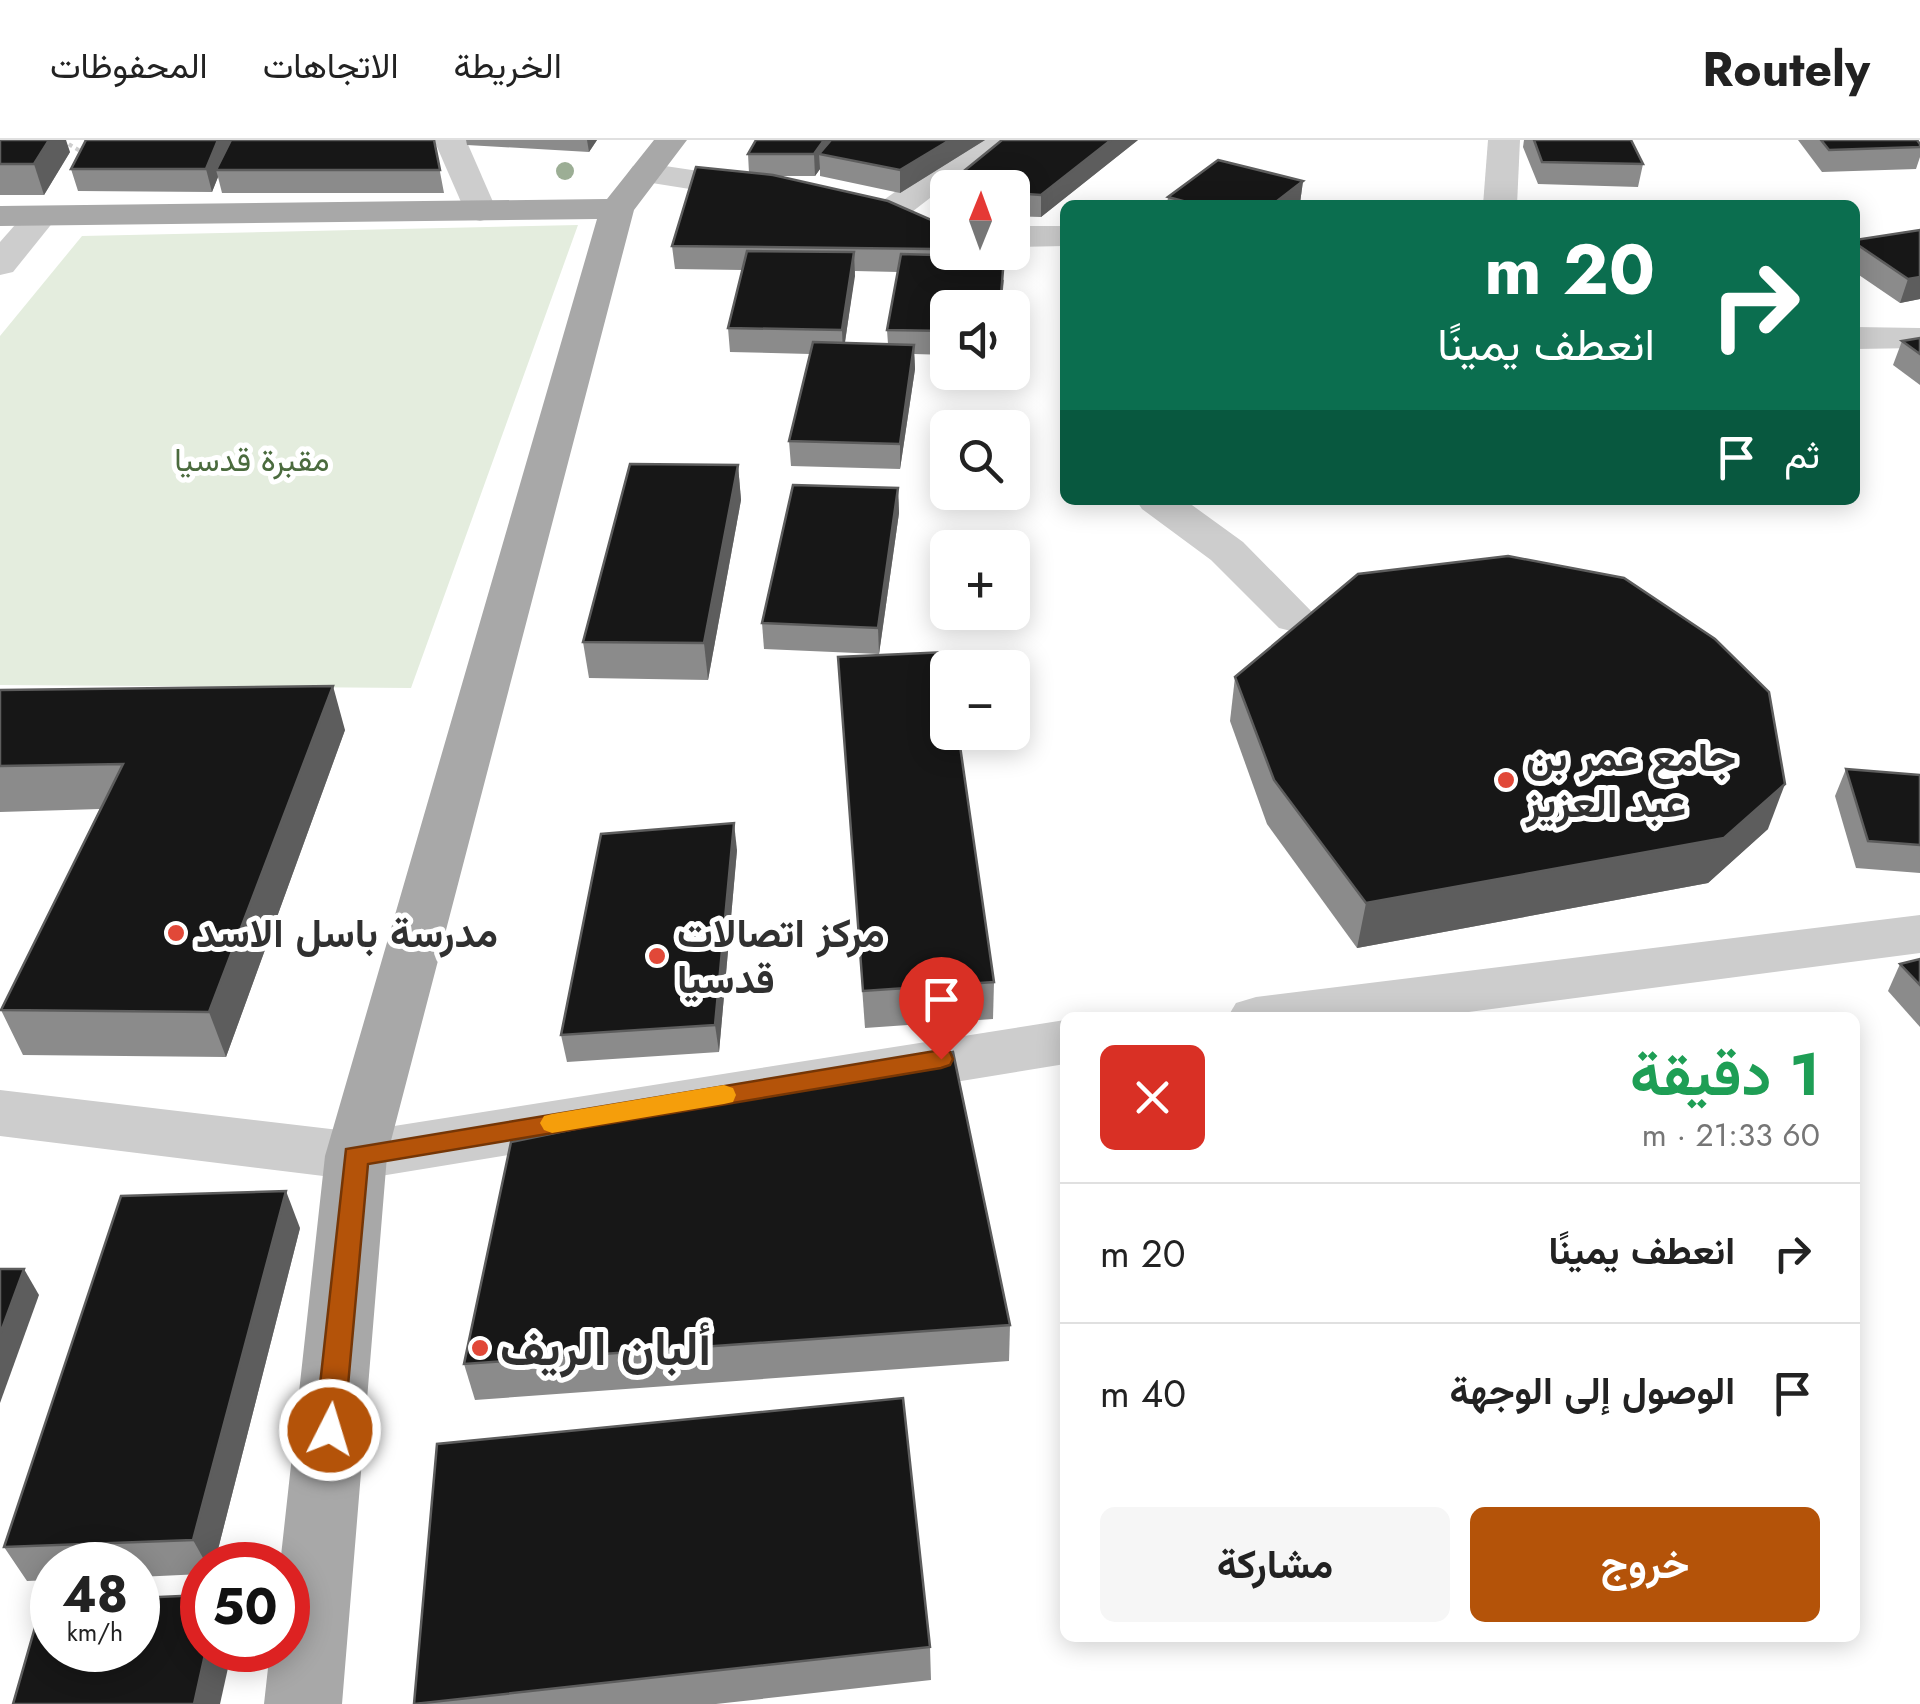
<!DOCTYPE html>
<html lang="ar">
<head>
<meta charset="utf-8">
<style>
  :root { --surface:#fff; --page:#f6f6f6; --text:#222; --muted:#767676; --line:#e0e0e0; --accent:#b45309 }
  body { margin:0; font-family:Jost,Vazirmatn,sans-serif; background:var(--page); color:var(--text); direction:rtl; height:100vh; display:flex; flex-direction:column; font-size:38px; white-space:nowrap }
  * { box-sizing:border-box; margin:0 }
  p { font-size:32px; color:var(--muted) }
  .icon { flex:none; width:55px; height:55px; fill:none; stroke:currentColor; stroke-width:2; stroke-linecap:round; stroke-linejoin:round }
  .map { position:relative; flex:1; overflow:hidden; direction:ltr }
  .details { position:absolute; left:1060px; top:872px; width:800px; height:630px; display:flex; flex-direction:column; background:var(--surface); border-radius:15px; box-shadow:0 5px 25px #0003; direction:rtl }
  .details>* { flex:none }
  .top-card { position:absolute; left:1060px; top:60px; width:800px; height:305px; border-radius:15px; box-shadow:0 5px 25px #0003; direction:rtl; background:#0b6e4f; color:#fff; overflow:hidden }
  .needle { width:65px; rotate:1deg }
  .controls { position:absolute; left:930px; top:30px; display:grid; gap:20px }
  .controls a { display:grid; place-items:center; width:100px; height:100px; border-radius:15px; background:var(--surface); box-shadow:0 5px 25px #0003; font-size:50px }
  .speed { position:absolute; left:30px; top:1402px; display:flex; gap:20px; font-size:50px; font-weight:700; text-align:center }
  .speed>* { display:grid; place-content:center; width:130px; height:130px; border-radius:50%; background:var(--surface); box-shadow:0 5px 25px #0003; line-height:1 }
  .speed small { font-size:25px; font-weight:400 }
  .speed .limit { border:15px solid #d22; background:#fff; color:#111 }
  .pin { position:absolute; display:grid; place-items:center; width:85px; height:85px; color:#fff; margin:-102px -42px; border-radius:50% 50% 50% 0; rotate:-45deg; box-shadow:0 0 10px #0007 }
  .pin .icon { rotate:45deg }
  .me { position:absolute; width:110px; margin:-55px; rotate:5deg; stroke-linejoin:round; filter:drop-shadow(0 0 8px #0008) }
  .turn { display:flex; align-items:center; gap:35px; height:210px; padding:0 40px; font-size:45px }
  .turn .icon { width:130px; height:130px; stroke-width:2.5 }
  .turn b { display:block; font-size:70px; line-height:85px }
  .then { display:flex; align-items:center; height:95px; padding:0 40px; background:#0003; gap:20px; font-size:38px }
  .round { display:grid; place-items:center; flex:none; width:105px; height:105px; border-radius:15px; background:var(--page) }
  .summary { display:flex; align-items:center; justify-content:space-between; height:170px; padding:0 40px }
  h1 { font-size:60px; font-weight:700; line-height:75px; color:#1e9e55 }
  .action { display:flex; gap:20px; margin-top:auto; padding:20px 40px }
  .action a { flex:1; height:115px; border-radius:15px; background:var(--accent); color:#fff; font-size:40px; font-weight:700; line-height:115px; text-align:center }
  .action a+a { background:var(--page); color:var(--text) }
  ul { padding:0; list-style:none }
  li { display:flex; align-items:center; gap:30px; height:140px; padding:0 40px; border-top:2px solid var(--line) }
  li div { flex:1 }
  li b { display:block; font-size:38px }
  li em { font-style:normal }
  header { display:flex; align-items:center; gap:60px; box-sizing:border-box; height:140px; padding:0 50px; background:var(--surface); border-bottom:2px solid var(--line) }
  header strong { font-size:48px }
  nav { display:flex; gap:55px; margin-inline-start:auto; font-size:35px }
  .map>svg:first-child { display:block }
  .green { fill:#e4edde }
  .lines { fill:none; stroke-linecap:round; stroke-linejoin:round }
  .path { stroke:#cdcdcd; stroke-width:4; stroke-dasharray:4 4; stroke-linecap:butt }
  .minor { fill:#cdcdcd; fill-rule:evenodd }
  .major { fill:#a8a8a8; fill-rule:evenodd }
  .tree { fill:#9cae95 }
  .wall { fill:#8b8b8b; fill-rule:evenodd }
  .shaded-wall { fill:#5d5d5d }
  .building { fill:#171717; stroke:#5d5d5d; stroke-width:2.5 }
  .route { fill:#b45309; stroke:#753606; stroke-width:2.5 }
  .slow { fill:#f59e0b }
  .poi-dot { fill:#e14838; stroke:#fff; stroke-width:4 }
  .labels { text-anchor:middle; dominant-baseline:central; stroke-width:10; stroke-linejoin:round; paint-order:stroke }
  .far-park-label { font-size:32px; fill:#4b6b3e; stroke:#fff }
  .poi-label { font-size:40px; font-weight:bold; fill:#303030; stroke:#fff; text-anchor:start }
  .near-poi-label { font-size:48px; font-weight:bold; fill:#303030; stroke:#fff; text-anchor:start }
</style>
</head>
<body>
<header>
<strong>Routely</strong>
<nav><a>الخريطة</a><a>الاتجاهات</a><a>المحفوظات</a></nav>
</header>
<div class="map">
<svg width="1920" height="1564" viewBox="0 0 1920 1564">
  <rect width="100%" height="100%" fill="#fff"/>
  <polygon class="green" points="578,85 411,548 0,545 0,196 82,96"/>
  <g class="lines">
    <polyline class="path" points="62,0 85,14"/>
    <g class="minor">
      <polygon points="434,0 466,0 497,71 492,78 480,81 468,78"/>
      <polygon points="968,0 1005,0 908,75 948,84 948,105 907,97 853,78 848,71 853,64 865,61 878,64"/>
      <polygon points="1488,0 1520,0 1517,65 1483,65"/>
      <polygon points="645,23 766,41 778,44 783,51 778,58 766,61 633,40 628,33 633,26"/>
      <polygon points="41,66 53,69 58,76 13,132 0,135 0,102 29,69"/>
      <polygon points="1012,86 1065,86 1065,106 1012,107"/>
      <polygon points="1855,187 1920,188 1920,208 1855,209"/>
      <polygon points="1136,360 1185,360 1243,402 1318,478 1311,488 1295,492 1279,488 1211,420 1142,369"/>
      <polygon points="1920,775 1920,813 1423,878 1227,878 1236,863 1256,857"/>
      <polygon points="1065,880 1065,924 356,1040 0,996 0,950 356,992"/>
    </g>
    <polygon class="major" points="654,0 687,0 634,70 387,1016 342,1564 264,1564 270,1510 288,1510 288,1425 280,1425 325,1016 597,79 0,86 0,66 607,59"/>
  </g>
  <circle class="tree" cx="565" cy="31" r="9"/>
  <g class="wall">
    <polygon points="0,0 70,12 44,55 0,55"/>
    <polygon points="84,0 434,0 444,53 222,53 218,37 212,52 78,51 71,29 85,1"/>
    <polygon points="466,0 597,0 589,12 467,5"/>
    <path d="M985,0L900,53L820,36V29L815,36H777L936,82V115L1004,140L1001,168H948V215L914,214L915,229L900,329L791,326L789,301L810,214L730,212L728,188L742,130L675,129L672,106L749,33L748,14ZM855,131L898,132L887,190L888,204L845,203Z"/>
    <polygon points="1138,0 1041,77 1012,76 1012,48 948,48 948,71 943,71 943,48"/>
    <polygon points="1524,0 1631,0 1643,24 1638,47 1538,44 1523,7"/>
    <polygon points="1798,0 1917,0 1920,4 1920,17 1916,29 1822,32"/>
    <polygon points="1303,41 1300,63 1298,65 1167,65 1168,57"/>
    <polygon points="1920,90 1920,159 1900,163 1856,133 1855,136 1855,100"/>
    <polygon points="1920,198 1920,245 1893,225 1902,201"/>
    <polygon points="738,325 741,360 708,540 589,538 583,502"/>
    <polygon points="898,348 899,373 879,514 764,509 762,483"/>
    <polygon points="838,517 994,842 993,879 865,888"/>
    <polygon points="1235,537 1768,689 1708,743 1357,808 1267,684 1230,581"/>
    <polygon points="0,550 345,590 226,917 23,915 1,870 100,669 0,672"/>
    <polygon points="1846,629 1920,635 1920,733 1856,728 1835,656"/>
    <polygon points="737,710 719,912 567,922 561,895"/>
    <polygon points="1920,819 1920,887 1888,851 1900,824"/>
    <polygon points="300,1088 214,1425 202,1425 202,1434 138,1437 138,1425 52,1425 52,1440 27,1441 4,1407"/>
    <polygon points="1010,1185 1009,1221 475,1260 464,1224"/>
    <polygon points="930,1507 931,1540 716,1564 414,1564"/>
  </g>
  <g class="shaded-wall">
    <polygon points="49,0 66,0 70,12 44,55 34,24"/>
    <polygon points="218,0 232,0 216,30 218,37 212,52 206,29"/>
    <polygon points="587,0 597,0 589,12"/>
    <polygon points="824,0 841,0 819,14 820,29 815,36 814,14"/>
    <polygon points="950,0 985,0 900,53 900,30"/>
    <polygon points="1111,0 1138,0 1041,77 1041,55"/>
    <polygon points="1303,41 1300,63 1298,65 1272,65"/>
    <polygon points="854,112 855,136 843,214 842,190"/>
    <polygon points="1920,137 1920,159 1900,163 1908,139"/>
    <polygon points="914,205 915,229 900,329 900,304"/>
    <polygon points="738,325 741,360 708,540 704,503"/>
    <polygon points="898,348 899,373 879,514 878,488"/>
    <polygon points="333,546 345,590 226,917 209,872"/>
    <polygon points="1785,644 1768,689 1708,743 1357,808 1366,763"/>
    <polygon points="734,683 737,710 719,912 715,885"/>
    <polygon points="286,1051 300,1088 214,1425 207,1425 193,1400"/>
    <polygon points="24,1129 39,1155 0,1263 0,1194"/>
    <polygon points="206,1510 232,1510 220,1564 194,1564"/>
  </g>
  <g class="building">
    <polygon points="0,0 49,0 34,24 0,24"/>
    <polygon points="86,0 218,0 206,29 71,29"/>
    <polygon points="231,0 434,0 440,30 216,30"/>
    <polygon points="756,0 824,0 814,14 748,14"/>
    <polygon points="831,0 950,0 900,30 819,14"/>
    <polygon points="1002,0 1111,0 1041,55 1012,53 1012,48 943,48"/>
    <polygon points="1534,0 1631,0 1643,24 1542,22"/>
    <polygon points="1821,0 1917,0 1920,4 1920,7 1829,10"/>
    <polygon points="1218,20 1303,41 1272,65 1198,65 1168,57"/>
    <polygon points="696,27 773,35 888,61 936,82 934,109 672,106"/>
    <polygon points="1920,90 1920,137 1908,139 1855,103 1855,100"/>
    <polygon points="747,111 854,112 842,190 728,188"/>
    <polygon points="901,114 1004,117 1000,168 948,168 948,191 887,190"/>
    <polygon points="1920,198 1920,214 1902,201"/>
    <polygon points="813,202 914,205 900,304 789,301"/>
    <polygon points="630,324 738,325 704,503 583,502"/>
    <polygon points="793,345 898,348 878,488 762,483"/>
    <polygon points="1508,416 1624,438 1715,499 1769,552 1785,644 1724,698 1366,763 1274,640 1235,537 1358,434"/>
    <polygon points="947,512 949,528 948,528 948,592 958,592 994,842 863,851 838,517"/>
    <polygon points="333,546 209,872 1,870 123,624 0,626 0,550"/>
    <polygon points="1846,629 1920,635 1920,705 1868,701"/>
    <polygon points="734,683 715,885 561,895 601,694"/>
    <polygon points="1920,819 1920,845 1900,824"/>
    <polygon points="953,912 1010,1185 464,1224 511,1002"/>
    <polygon points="286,1051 193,1400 4,1407 121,1056"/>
    <polygon points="0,1129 24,1129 0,1194"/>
    <polygon points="903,1258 930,1507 414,1564 437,1304"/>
    <polygon points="202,1455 202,1510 206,1510 194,1564 13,1564 42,1463 52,1463 52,1510 138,1510 138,1458"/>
  </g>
  <polygon class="route" points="941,910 950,912 953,919 950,925 941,928 368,1024 344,1290 340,1299 330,1303 319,1299 315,1290 346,1009"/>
  <polygon class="slow" points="724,945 733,948 736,955 733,962 724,964 552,993 544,990 540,983 544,976 552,974"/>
  <g class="poi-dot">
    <circle cx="1506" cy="640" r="10"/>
    <circle cx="176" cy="793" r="10"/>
    <circle cx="657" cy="816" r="10"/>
    <circle cx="480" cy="1208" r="10"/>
  </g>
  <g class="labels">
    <g class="far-park-label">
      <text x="252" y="320">مقبرة قدسيا</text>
    </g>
    <g class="poi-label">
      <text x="1526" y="617">جامع عمر بن<tspan x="1526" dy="46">عبد العزيز</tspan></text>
      <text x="196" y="793">مدرسة باسل الاسد</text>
      <text x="677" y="793">مركز اتصالات<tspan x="677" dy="46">قدسيا</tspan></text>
    </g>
    <g class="near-poi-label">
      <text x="500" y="1208">ألبان الريف</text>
    </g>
  </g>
</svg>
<div class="controls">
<a><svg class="needle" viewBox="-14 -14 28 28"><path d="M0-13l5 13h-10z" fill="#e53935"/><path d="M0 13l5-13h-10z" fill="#767676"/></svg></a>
<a><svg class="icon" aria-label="sound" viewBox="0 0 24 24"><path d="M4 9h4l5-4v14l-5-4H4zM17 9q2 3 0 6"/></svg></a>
<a><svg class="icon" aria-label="search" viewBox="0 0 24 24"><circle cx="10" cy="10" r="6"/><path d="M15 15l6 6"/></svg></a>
<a>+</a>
<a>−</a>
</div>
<div class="speed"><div>48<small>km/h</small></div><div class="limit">50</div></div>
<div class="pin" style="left:941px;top:919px;background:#d93025"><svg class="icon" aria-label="arrive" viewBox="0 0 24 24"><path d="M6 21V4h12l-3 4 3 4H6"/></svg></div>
<svg class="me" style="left:330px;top:1290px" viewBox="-20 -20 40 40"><circle r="17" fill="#b45309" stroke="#fff" stroke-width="3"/><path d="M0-11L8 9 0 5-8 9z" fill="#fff"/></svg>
<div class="top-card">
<div class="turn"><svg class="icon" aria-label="right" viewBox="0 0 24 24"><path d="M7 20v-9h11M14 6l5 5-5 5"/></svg><div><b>20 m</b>انعطف يمينًا</div></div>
<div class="then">ثم<svg class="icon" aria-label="arrive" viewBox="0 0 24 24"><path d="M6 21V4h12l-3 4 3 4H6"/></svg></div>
</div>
<section class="details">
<div class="summary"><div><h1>1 دقيقة</h1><p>60 m · 21:33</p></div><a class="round" style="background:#d93025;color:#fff"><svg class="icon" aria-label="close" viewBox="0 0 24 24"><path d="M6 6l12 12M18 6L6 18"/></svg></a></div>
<ul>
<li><svg class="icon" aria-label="right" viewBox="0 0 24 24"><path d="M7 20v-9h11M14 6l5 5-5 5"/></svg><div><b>انعطف يمينًا</b></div><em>20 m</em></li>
<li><svg class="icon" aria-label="arrive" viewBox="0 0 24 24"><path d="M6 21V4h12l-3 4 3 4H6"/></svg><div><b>الوصول إلى الوجهة</b></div><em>40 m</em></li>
</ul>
<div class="action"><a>خروج</a><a>مشاركة</a></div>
</section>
</div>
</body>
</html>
